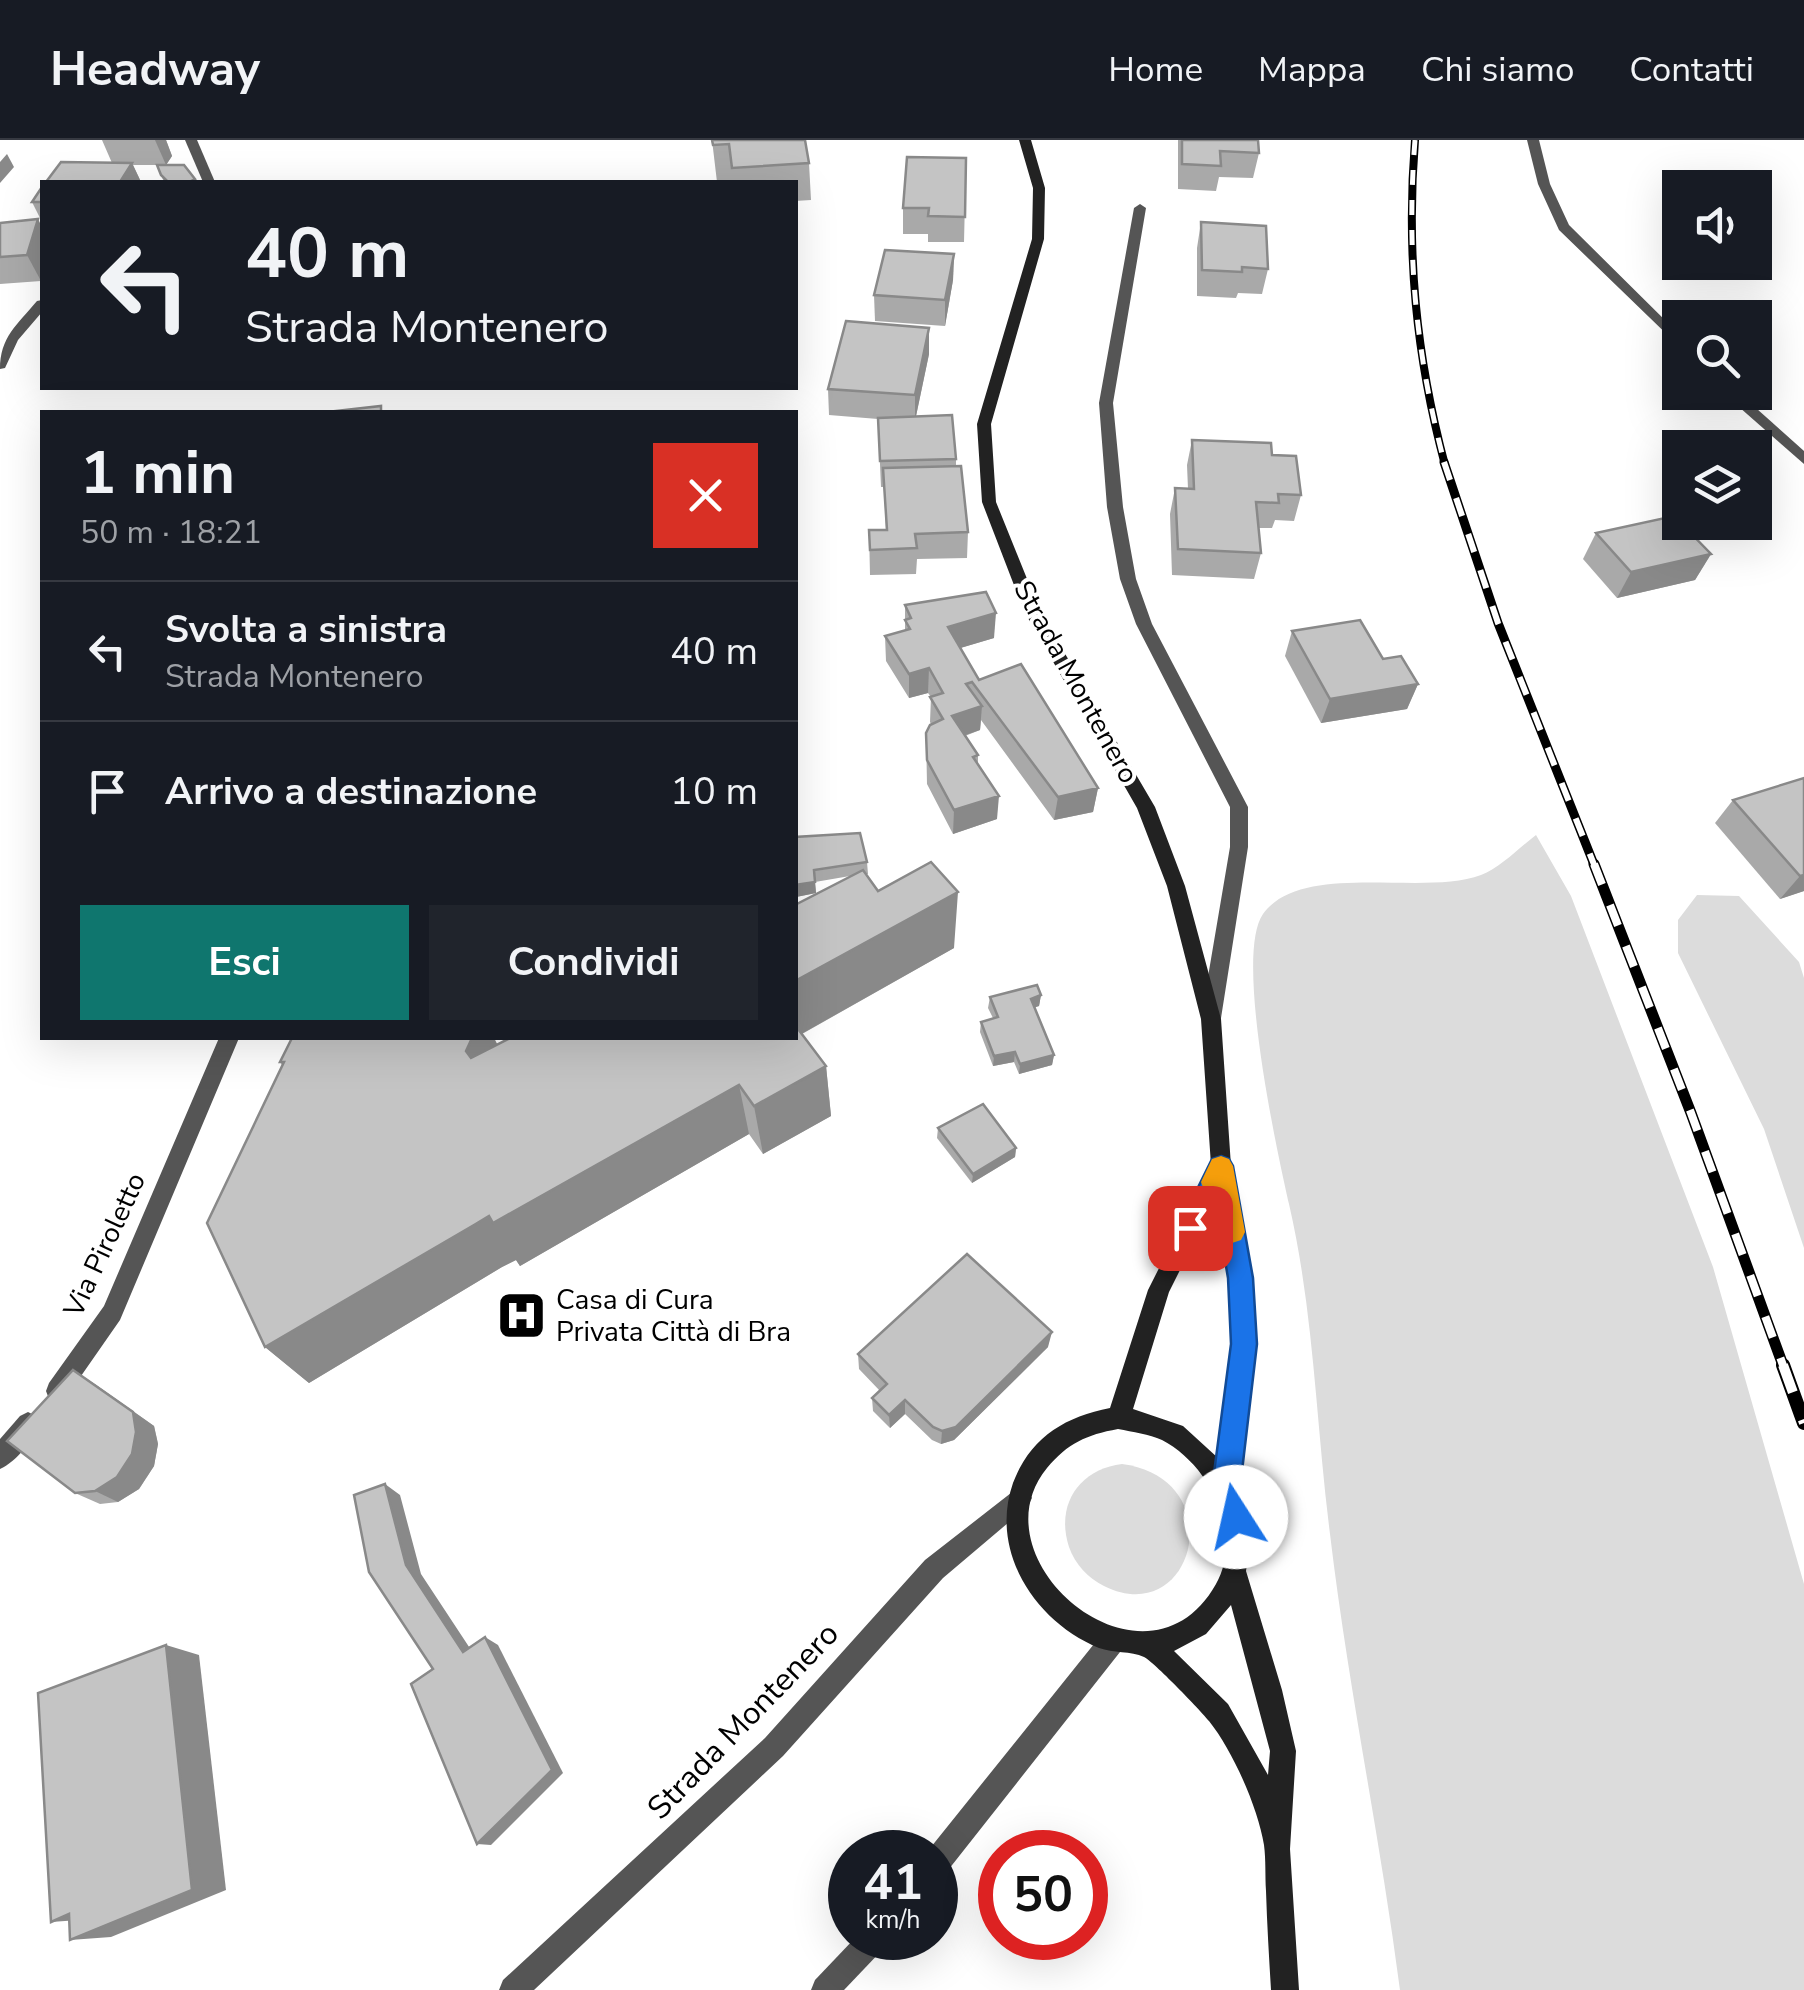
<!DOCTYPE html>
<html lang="it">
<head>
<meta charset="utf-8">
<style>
  :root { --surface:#171b24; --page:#20242c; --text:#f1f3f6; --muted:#9ea1a6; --line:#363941; --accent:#0f766e }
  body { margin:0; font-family:"Nunito Sans",sans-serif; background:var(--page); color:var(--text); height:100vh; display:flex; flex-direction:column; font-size:38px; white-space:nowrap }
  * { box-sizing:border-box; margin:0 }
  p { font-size:32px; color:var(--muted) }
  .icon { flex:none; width:55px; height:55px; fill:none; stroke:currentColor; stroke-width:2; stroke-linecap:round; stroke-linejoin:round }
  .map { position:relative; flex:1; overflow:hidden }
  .details { position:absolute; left:40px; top:270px; width:758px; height:630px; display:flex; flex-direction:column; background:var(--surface); border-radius:0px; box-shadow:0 10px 40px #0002 }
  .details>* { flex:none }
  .guide { position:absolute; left:40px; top:40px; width:758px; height:210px; border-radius:0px; box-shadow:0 10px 40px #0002; background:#171b24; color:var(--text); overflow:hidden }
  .fabs { position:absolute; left:1662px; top:30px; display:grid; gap:20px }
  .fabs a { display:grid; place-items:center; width:110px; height:110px; border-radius:0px; background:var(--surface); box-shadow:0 10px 40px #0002; font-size:50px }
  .speed { position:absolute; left:828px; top:1690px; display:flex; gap:20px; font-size:50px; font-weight:700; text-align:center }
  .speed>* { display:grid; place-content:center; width:130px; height:130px; border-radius:50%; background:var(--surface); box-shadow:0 10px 40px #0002; line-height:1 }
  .speed small { font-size:25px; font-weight:400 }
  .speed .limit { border:15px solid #d22; background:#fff; color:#111 }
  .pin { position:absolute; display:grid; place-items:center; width:85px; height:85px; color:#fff; margin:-42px; border-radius:20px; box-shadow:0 5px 15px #0006 }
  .me { position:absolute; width:110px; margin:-55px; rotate:350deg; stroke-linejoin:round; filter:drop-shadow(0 0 8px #0008) }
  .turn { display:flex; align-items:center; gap:35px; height:210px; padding:0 40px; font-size:45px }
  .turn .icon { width:130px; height:130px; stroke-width:2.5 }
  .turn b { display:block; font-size:70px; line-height:85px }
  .round { display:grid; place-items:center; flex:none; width:105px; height:105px; border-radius:0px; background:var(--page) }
  .headline { display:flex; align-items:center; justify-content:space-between; height:170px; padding:0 40px }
  h1 { font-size:60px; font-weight:700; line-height:75px }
  .action { display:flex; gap:20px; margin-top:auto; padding:20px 40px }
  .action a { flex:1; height:115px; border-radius:0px; background:var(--accent); color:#fff; font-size:40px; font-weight:700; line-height:115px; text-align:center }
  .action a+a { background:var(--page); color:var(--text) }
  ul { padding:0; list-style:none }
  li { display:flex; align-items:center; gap:30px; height:140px; padding:0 40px; border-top:2px solid var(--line) }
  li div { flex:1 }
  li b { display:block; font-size:38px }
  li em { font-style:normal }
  header { display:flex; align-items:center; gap:60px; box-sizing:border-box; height:140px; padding:0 50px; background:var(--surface); border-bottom:2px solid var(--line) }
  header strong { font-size:48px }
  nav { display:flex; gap:55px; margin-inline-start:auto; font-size:35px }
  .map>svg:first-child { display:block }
  .green { fill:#dcdcdc }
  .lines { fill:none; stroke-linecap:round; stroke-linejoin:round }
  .lane { fill:#555; fill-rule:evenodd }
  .street { fill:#555; fill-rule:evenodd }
  .secondary { fill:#222; fill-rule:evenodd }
  .rail-far3-casing { stroke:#000; stroke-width:8 }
  .rail-far2-casing { stroke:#000; stroke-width:9 }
  .rail-far1-casing { stroke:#000; stroke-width:11 }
  .rail-casing { stroke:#000; stroke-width:14 }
  .rail-far3 { stroke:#fff; stroke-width:5; stroke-dasharray:15; stroke-linecap:butt }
  .rail-far2 { stroke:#fff; stroke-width:6; stroke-dasharray:19; stroke-linecap:butt }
  .rail-far1 { stroke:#fff; stroke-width:8; stroke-dasharray:22; stroke-linecap:butt }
  .rail { stroke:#fff; stroke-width:10; stroke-dasharray:29; stroke-linecap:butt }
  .wall { fill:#a9a9a9 }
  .shaded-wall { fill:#898989 }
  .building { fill:#c4c4c4; stroke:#898989; stroke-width:2.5 }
  .route { fill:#1a73e8; stroke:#114b97; stroke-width:2.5 }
  .slow { fill:#f59e0b }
  .labels { text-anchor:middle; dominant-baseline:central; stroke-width:8; stroke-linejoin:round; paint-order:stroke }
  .street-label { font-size:28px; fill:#000; stroke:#fff }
  .poi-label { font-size:28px; fill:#000; stroke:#fff; text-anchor:start }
  .near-street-label { font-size:32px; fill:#000; stroke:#fff }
</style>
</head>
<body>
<header>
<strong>Headway</strong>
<nav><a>Home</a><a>Mappa</a><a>Chi siamo</a><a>Contatti</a></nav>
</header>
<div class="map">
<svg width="1804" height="1850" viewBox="0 0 1804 1850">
  <rect width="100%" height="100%" fill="#fff"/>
  <g class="green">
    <path d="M1536,695L1571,756L1713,1127L1804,1444V1850H1400C1380,1697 1348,1546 1330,1394C1316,1284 1314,1172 1289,1064C1277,1011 1234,815 1263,774C1302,720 1423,757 1481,735C1500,728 1519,708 1536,695Z"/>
    <polygon points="1697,755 1739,756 1799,822 1804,838 1804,1108 1764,989 1678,813 1678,780"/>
    <path d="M1122,1324C1233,1339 1194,1491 1104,1446C1088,1438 1075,1424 1069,1407C1055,1364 1080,1329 1122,1324Z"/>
  </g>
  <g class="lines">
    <polygon class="lane" points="1140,64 1146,68 1113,263 1123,367 1136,439 1152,484 1248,667 1248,707 1221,878 1218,884 1204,884 1201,878 1230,707 1230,667 1136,484 1120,439 1107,367 1099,263 1134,68"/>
    <g class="street">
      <polygon points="185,0 197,0 215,42 203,42"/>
      <polygon points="1527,0 1539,0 1550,44 1569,85 1680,195 1680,207 1559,90 1538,44"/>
      <path d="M42,160V172L18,200L5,228L0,229C0,197 17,185 37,161Z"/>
      <polygon points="1722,252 1738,252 1804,311 1804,324"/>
      <polygon points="219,898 239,898 120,1180 65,1259 57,1262 49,1259 46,1251 49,1243 104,1166"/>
      <path d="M28,1272L36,1276L40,1284C33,1300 16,1322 0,1329V1299L20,1276Z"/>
      <polygon points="1020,1346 1028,1350 1032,1358 1028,1366 943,1438 783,1616 534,1850 499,1850 503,1840 765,1598 925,1420"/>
      <polygon points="1111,1490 1120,1494 1124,1503 1120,1512 945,1734 935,1738 935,1712 927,1712 1102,1494"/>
      <polygon points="855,1798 888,1798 884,1808 844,1850 811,1850 815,1840"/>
    </g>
    <path class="secondary" d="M1019,0H1031L1045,48L1044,99L991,284L996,362L1040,471L1155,667L1185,746L1221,879L1231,1026L1252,1138L1255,1205L1237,1350L1247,1379L1250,1403L1246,1431L1282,1550L1296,1611L1290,1709L1299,1850H1271C1269,1817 1267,1784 1266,1751C1265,1736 1266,1720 1264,1705C1258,1668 1233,1611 1209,1581C1201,1571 1153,1521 1144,1517C1131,1511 1113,1513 1099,1508C1035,1482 989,1411 1013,1343C1030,1298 1064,1277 1110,1268L1148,1150L1211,1025L1201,879L1167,746L1137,668L1024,471L982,362L977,284L1032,99L1033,48ZM1216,1058L1230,1138L1233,1205L1218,1318L1183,1286L1133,1269L1169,1152ZM1118,1289C1133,1292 1149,1294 1162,1300C1210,1325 1244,1394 1216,1444C1147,1567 971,1421 1047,1328C1068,1303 1086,1295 1118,1289ZM1231,1465L1270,1611L1268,1635L1228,1564L1174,1511L1206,1494Z"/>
    <defs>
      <path id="rail-far3" d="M1415,0C1406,112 1416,216 1445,325"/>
      <polyline id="rail-far2" points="1444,322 1498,483 1595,727"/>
      <polyline id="rail-far1" points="1594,724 1691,973 1784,1228"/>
      <polyline id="rail" points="1783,1225 1804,1283"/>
    </defs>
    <use href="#rail-far3" class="rail-far3-casing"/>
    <use href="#rail-far2" class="rail-far2-casing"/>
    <use href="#rail-far1" class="rail-far1-casing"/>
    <use href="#rail" class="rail-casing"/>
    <use href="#rail-far3" class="rail-far3"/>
    <use href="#rail-far2" class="rail-far2"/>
    <use href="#rail-far1" class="rail-far1"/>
    <use href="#rail" class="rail"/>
  </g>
  <g class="wall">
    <polygon points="102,0 166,0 172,16 166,25 195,39 197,42 164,42 157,25 133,25 141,42 46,42 112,23"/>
    <polygon points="712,0 809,23 811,60 795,61 795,42 717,42"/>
    <polygon points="1178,0 1258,0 1259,13 1253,38 1219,37 1216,51 1178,49"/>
    <polygon points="966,18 964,102 928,102 928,94 903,94 903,68"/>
    <polygon points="42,47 42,82 32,62"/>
    <polygon points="1201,82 1268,129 1262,154 1238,153 1236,158 1197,156 1197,108"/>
    <polygon points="0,83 42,87 41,141 0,144"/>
    <polygon points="954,114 953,140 945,186 875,181 874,155"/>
    <polygon points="929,188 929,214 916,276 956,319 956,326 968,392 967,418 917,419 916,434 870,435 869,390 886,390 884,347 881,347 878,279 829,275 828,249"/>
    <polygon points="1192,300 1272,315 1301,355 1294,381 1275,380 1272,388 1259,388 1261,413 1254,439 1172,435 1170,374 1175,348 1188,349 1187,325"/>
    <polygon points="1596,393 1711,414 1695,440 1617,458 1583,419"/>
    <polygon points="905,465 994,498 960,508 979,540 1098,648 1093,672 1054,680 981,580 980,590 965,596 978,615 978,624 997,679 953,694 927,644 926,593 931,584 930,582 931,557 928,553 909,558 886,521 885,496 905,491"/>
    <polygon points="1292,491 1383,519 1418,544 1407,569 1321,583 1285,516"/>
    <polygon points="1804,638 1804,751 1780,759 1715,683 1733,660"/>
    <polygon points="795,697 867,722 868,734 866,734 878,751 954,808 802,894 826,926 831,976 763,1014 749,994 520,1126 516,1120 502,1127 309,1243 265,1207 282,925 280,922 292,898 494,898 497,904 795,898 850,736 815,742 816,753 796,757"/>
    <polygon points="1041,855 1039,866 1035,867 1054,915 1052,925 1019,934 1014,922 993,926 980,892 981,882 993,878 988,868 990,857"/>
    <polygon points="938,988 1016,1008 1015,1017 972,1043 937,998"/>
    <polygon points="1048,1207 954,1300 941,1304 932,1300 905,1274 890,1288 873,1271 872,1258 880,1251 859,1229 858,1214"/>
    <polygon points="73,1230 96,1245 154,1286 158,1304 154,1326 139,1349 118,1362 100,1364 75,1353"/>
  </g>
  <g class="shaded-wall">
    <polygon points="155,0 166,0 172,16 166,25"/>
    <polygon points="7,14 14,27 0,43 0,22"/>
    <polygon points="132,23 141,42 120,42"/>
    <polygon points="38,79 42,87 41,141 27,115"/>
    <polygon points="954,114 953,140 945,186 945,160"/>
    <polygon points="929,188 929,214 915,281 915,255"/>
    <polygon points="1711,414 1695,440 1617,458 1631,432"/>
    <polygon points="996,473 994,498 947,512 948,487"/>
    <polygon points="929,528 928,553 909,558 909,534"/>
    <polygon points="1418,544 1407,569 1321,583 1330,559"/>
    <polygon points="982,566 980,590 951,600 952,576"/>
    <polygon points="1098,648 1093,672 1054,680 1058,657"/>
    <polygon points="999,656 997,679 953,694 954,670"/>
    <polygon points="1804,735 1804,751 1780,759 1800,736"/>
    <polygon points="815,742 816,753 796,757 795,745"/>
    <polygon points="958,752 954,808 780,906 795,898 795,841"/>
    <polygon points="1041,855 1039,866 1030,869 1031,859"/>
    <polygon points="472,898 494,898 508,926 493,962 466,911"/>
    <polygon points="1015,912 1014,922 993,926 994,916"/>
    <polygon points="1054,915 1052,925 1019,934 1020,924"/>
    <polygon points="826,926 831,976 763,1014 754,966"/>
    <polygon points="739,945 749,994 520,1126 516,1120 502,1127 309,1243 265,1207 474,1085"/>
    <polygon points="1016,1008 1015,1017 972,1043 973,1034"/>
    <polygon points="1052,1192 1048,1207 954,1300 941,1304 942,1291"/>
    <polygon points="73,1230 96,1245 154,1286 158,1304 154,1326 139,1349 118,1362 95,1351"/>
    <polygon points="905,1260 905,1274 890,1288 889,1275"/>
    <polygon points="385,1344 400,1355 421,1434 477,1519 463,1512 406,1425"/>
    <polygon points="485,1497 498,1505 563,1633 491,1705 477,1704"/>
    <polygon points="166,1505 199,1515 226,1750 111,1797 70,1800"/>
    <polygon points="69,1774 93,1779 51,1782"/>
  </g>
  <g class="building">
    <polygon points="712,0 805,0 809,23 732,28 729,4 713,5"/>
    <polygon points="1182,0 1258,0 1259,13 1220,11 1221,26 1182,24"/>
    <polygon points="907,17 966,18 965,77 928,76 929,68 903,68"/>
    <polygon points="61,22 132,23 120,42 46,42"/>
    <polygon points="157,25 184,25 195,39 189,42 168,42 161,35"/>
    <polygon points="42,47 42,62 32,62"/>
    <polygon points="38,79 27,115 0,117 0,83"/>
    <polygon points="1201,82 1266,86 1268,129 1242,127 1242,132 1202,130"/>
    <polygon points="885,110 954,114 945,160 874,155"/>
    <polygon points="846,181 929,188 915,255 828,249"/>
    <polygon points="381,266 381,272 327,272"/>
    <polygon points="952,275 956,319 880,321 878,278"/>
    <polygon points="1192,300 1271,303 1272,315 1296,316 1301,355 1278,354 1279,363 1256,362 1261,413 1178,409 1175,348 1194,349"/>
    <polygon points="961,326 968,392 915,394 917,408 870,410 869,390 887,390 883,328"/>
    <polygon points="1674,376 1711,414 1631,432 1596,393"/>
    <polygon points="986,452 996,473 948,487 979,540 1021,524 1098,648 1058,657 972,542 966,544 982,566 952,576 978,615 973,617 999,656 954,670 927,620 926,593 930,585 943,579 930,557 943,553 929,528 909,534 885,496 910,489 905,480 911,478 905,465"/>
    <polygon points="1360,480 1383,519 1401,516 1418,544 1330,559 1292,491"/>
    <polygon points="1804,638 1804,735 1800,736 1733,660"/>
    <polygon points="860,693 867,722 814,730 815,742 795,745 795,697"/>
    <polygon points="931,722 958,752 795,841 795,765 863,730 878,751"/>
    <polygon points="1037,845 1041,855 1031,859 1054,915 1020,924 1015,912 994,916 981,882 998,877 990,857"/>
    <polygon points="795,885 826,926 754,966 739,945 493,1083 489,1076 474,1085 265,1207 207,1083 284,922 280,922 292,898 472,898 466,911 471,918 510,898 795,898"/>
    <polygon points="983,964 1016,1008 973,1034 938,988"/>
    <polygon points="967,1114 1052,1192 956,1287 942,1291 933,1287 905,1260 889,1275 872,1258 887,1244 858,1214"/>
    <polygon points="73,1230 133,1272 136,1292 132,1314 117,1337 95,1351 75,1353 7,1301"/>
    <polygon points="385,1344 406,1425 463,1512 485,1497 552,1630 477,1704 411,1544 433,1529 369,1432 354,1355"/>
    <polygon points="166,1505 192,1750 70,1800 69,1774 51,1782 38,1553"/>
  </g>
  <polygon class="route" points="1221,1016 1229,1019 1233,1026 1253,1138 1257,1204 1240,1348 1250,1377 1246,1387 1236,1391 1227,1387 1212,1348 1231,1204 1228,1138 1215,1062 1198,1096 1190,1099 1181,1096 1178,1088 1212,1019"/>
  <polygon class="slow" points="1221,1016 1229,1019 1233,1026 1245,1092 1241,1100 1232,1103 1224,1100 1213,1053 1204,1050 1201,1042 1212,1019"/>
  <defs>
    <symbol id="hospital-square" viewBox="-11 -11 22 22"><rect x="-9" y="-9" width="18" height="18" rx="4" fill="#000" stroke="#fff"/><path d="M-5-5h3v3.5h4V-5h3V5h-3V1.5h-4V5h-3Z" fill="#fff"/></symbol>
  </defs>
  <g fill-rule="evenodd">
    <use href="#hospital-square" x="494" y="1148" width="55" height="55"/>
  </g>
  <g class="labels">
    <g class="street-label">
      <text transform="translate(1076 542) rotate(61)">Strada Montenero</text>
      <text transform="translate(105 1105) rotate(-65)">Via Piroletto</text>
    </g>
    <g class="poi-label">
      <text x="556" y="1160">Casa di Cura<tspan x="556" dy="32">Privata Città di Bra</tspan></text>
    </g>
    <g class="near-street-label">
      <text transform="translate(743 1581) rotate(-46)">Strada Montenero</text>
    </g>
  </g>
</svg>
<div class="fabs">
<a><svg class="icon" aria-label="sound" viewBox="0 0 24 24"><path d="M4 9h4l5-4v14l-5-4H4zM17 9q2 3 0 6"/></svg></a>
<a><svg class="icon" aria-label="search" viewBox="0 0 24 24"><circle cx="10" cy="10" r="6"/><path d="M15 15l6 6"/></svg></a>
<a><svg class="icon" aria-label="layers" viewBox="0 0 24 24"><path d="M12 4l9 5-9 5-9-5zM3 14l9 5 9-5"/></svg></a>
</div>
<div class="speed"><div>41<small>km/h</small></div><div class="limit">50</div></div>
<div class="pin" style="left:1190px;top:1088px;background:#d93025"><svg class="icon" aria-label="arrive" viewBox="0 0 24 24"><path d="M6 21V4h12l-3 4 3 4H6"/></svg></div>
<svg class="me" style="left:1236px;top:1377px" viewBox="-20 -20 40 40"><circle r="19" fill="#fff"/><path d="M0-13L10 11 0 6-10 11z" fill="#1a73e8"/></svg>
<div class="guide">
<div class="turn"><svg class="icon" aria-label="left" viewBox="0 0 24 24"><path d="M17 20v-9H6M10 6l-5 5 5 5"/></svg><div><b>40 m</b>Strada Montenero</div></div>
</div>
<section class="details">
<div class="headline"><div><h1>1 min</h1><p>50 m · 18:21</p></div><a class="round" style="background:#d93025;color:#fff"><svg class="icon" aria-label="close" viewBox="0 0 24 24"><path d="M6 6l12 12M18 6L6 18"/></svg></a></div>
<ul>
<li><svg class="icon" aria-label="left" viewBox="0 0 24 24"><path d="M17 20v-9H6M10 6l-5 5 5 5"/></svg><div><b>Svolta a sinistra</b><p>Strada Montenero</p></div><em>40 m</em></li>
<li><svg class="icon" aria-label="arrive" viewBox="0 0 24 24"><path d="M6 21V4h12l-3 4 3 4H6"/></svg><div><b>Arrivo a destinazione</b></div><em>10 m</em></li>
</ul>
<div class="action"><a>Esci</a><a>Condividi</a></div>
</section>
</div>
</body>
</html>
